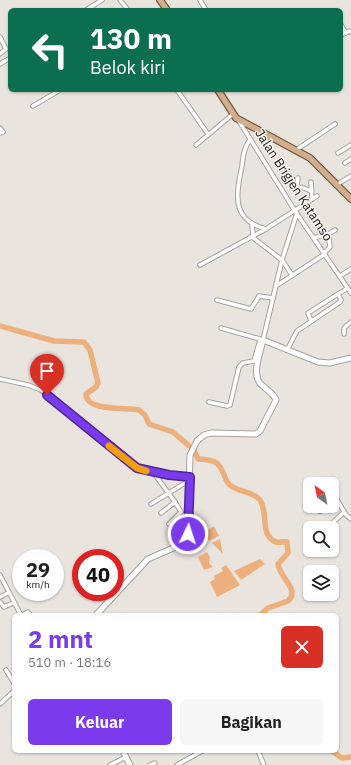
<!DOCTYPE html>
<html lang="id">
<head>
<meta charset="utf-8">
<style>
  :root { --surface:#fff; --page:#f6f6f6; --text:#202124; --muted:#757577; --accent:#7c3aed }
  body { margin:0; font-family:"IBM Plex Sans",sans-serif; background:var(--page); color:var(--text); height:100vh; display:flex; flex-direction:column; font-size:15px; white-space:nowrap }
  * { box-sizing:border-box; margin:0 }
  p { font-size:13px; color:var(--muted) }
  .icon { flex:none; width:22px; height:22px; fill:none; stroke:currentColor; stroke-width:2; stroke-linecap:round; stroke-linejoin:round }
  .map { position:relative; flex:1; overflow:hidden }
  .side { position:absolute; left:12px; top:613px; width:327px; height:140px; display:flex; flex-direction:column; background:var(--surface); border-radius:6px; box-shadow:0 1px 3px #0004 }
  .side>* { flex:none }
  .hud { position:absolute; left:8px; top:8px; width:335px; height:84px; border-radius:6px; box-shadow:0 1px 3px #0004; background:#0b6e4f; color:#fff; overflow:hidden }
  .needle { width:26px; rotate:327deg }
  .buttons { position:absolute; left:303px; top:477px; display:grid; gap:8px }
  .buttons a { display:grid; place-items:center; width:36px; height:36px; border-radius:6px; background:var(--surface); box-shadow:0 1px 3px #0004; font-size:20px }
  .speed { position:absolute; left:12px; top:549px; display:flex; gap:8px; font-size:20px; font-weight:700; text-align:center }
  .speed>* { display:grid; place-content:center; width:52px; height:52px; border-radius:50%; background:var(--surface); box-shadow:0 1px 3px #0004; line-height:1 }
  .speed small { font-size:10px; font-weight:400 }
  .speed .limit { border:6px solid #d22; background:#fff; color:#111 }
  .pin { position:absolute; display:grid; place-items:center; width:34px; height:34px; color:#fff; margin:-41px -17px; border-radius:50% 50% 50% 0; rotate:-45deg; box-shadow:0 0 4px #0007 }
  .pin .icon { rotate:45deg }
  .me { position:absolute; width:44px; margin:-22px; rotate:4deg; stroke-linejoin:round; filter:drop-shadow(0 0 3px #0008) }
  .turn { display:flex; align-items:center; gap:14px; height:84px; padding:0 16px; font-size:18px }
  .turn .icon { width:52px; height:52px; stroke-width:2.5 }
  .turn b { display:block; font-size:28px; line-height:34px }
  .round { display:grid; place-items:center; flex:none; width:42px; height:42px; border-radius:6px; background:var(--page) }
  .head { display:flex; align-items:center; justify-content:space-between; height:68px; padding:0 16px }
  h1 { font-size:24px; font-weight:700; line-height:30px; color:var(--accent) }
  .button { display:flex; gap:8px; margin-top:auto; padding:8px 16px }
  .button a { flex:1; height:46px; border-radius:6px; background:var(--accent); color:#fff; font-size:16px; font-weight:700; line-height:46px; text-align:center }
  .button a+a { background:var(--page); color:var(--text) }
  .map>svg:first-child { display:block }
  .water { fill:#edb07c }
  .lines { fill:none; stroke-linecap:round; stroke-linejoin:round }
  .river { stroke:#edb07c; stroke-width:5.5 }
  .street-casing { stroke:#a8a29e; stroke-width:5.5 }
  .secondary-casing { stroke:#a8a29e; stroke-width:7 }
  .primary-casing { stroke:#7d5837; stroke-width:8 }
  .street { stroke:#fff; stroke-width:3.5 }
  .secondary { stroke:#fff; stroke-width:5 }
  .primary { stroke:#d0af91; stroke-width:5.5 }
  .route-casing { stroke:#51269a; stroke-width:10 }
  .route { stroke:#7c3aed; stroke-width:7 }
  .slow { stroke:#f59e0b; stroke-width:7 }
  .labels { text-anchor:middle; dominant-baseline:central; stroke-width:3; stroke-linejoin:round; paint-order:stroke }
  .street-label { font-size:13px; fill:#1d1a19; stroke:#f7f1ec }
</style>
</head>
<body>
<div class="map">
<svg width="351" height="765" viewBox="0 0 351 765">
  <rect width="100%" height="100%" fill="#eae4df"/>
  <g class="water">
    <polygon points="214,526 219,536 209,541 204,533"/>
    <polygon points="220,539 223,554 212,543"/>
    <polygon points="207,552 210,557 209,563 213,567 204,570 198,557"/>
    <polygon points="260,559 265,564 241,580 234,571"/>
    <polygon points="226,565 240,585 217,597 210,582 215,579 214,576 223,571 221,568"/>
  </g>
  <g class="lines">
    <g class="river">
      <path d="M0,326L54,341L84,342L90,350L98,383L96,387L86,394C86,412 128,407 139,410L145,415L149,424L173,432L194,450L198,459C215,460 219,461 225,477C226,480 227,483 230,485C239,493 251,490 260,500C269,513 259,535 276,542C280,543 283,541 287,542L288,553L278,564C279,577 301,590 288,601L268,608L260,615"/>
      <polyline points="332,751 342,758 351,757"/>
    </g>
    <defs>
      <g id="street">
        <polyline points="120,0 128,10"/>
        <polyline points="200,0 206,10"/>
        <polyline points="86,10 102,0"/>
        <polyline points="341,25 346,33"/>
        <polyline points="341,35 349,31 351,32"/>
        <polyline points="0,37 6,49 0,54"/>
        <polyline points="0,64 10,58"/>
        <polyline points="177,90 208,134"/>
        <polyline points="33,106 60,90"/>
        <polyline points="239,121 295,211 351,293"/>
        <polyline points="0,128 3,132 0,133"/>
        <path d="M250,140C244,147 243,157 242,166C236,195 231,220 266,229"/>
        <polyline points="196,145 233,114"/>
        <polyline points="296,150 335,124"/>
        <polyline points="338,153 351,145"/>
        <polyline points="345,163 351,159"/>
        <polyline points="311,182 312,199"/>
        <polyline points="336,185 351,176"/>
        <polyline points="292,186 304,188 311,191"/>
        <polyline points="297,186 298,178"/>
        <polyline points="252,225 253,236"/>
        <polyline points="326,236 335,230"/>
        <polyline points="252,237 282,260 292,275"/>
        <polyline points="314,238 323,235 329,238 330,247 324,253"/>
        <polyline points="200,265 266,229 317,196"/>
        <polyline points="340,276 351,269"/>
        <polyline points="276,286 325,254"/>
        <polyline points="217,300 251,309 259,296 273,298"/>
        <polyline points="311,321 308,313 338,294"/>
        <polyline points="221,328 263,340 282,260 297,213"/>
        <polyline points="344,334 344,328 351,322"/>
        <polyline points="287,350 297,331 340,302 341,300 338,294 348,288"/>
        <polyline points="0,379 28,385 41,390 137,468 169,475 190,477"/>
        <polyline points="209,402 227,406 230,405 239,367 243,363 254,361 260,340"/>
        <polyline points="153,472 175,502"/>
        <polyline points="332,498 336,498 346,515 351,519"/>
        <polyline points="151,504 190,480"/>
        <polyline points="320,511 325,506"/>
        <polyline points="161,513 175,502 181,512 169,524"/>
        <polyline points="327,528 344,512"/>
        <polyline points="0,575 21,615"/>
        <polyline points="0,597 8,593"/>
        <polyline points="0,602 4,607 13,603"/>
        <polyline points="22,615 28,612 30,615"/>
        <polyline points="6,670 14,683"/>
        <polyline points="0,704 14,691"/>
        <polyline points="258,751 264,765"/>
        <polyline points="110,765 126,757"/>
        <polyline points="150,765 155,763"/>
        <polyline points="177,765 202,751"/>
      </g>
      <g id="secondary">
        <path d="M96,615L148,559L180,545L185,541L188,534L190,455L197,441L204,435L211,433L256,434L260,431L276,400C274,394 267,390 263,386C250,377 260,354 263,340L318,362L330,363L351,358"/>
        <polyline points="123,751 130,765"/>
      </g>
      <g id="primary">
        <polyline points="160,0 167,10"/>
        <polyline points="218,90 236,118 310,158 351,199"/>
      </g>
    </defs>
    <use href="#street" class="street-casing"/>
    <use href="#secondary" class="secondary-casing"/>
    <use href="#primary" class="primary-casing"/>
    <use href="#street" class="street"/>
    <use href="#secondary" class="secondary"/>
    <use href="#primary" class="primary"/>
  </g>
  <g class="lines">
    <defs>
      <polyline id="route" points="47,395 137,468 169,475 190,477 188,534"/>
    </defs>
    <use href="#route" class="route-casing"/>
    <use href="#route" class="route"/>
    <polyline class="slow" points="109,446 137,468 146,471"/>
  </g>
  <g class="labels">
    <g class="street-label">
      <text transform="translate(294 185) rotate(57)">Jalan Brigjen Katamso</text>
    </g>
  </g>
</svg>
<div class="buttons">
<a><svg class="needle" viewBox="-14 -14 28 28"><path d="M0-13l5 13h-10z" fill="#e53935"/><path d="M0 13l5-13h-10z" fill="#757577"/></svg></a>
<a><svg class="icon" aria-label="search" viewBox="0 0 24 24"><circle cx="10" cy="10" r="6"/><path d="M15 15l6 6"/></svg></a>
<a><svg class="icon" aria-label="layers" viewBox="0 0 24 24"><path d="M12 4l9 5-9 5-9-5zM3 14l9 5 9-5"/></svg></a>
</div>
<div class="speed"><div>29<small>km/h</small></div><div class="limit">40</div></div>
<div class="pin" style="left:47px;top:395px;background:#d93025"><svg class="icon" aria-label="arrive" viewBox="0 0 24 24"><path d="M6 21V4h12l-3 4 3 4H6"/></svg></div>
<svg class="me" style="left:188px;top:534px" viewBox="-20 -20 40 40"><circle r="17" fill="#7c3aed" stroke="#fff" stroke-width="3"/><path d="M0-11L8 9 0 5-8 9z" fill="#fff"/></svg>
<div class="hud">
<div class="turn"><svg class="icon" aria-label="left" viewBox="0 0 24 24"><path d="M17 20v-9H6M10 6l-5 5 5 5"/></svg><div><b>130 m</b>Belok kiri</div></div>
</div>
<section class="side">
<div class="head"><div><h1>2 mnt</h1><p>510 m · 18:16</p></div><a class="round" style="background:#d93025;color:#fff"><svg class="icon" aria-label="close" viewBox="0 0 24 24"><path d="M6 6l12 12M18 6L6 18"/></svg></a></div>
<div class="button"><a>Keluar</a><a>Bagikan</a></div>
</section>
</div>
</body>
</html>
